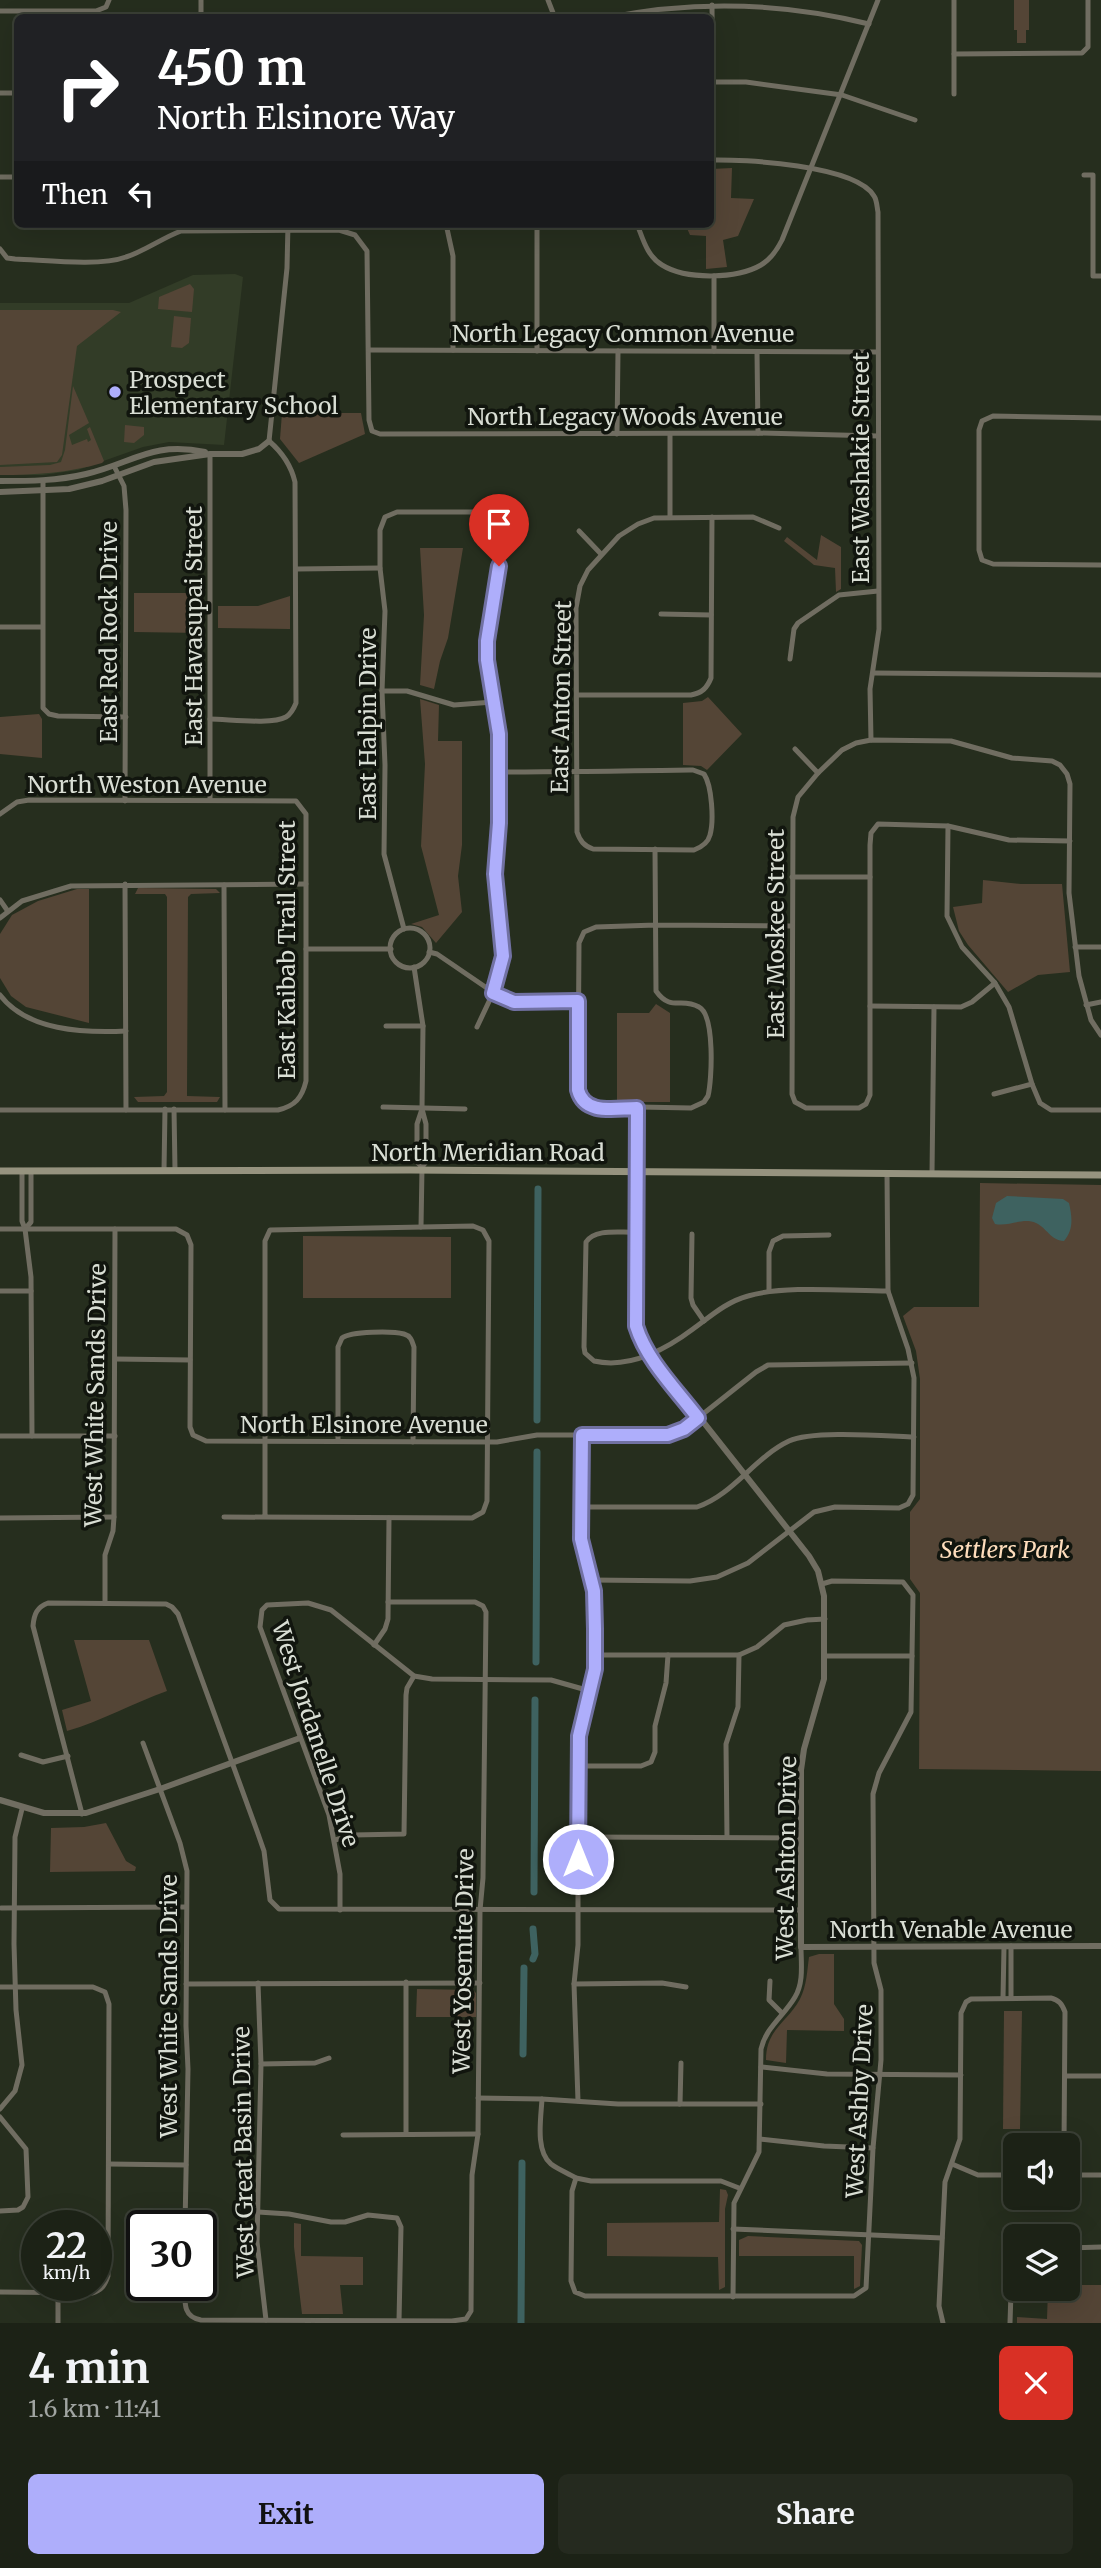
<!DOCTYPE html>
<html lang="en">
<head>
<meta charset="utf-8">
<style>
  :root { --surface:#1c2216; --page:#252a1f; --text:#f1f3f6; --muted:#a0a4a1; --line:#3a3f35; --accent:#aeaefb }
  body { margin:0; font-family:Merriweather,serif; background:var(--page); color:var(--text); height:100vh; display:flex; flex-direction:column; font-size:26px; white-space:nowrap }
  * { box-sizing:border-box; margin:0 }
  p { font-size:23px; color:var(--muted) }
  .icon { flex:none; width:38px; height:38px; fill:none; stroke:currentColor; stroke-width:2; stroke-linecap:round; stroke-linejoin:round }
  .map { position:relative; height:2323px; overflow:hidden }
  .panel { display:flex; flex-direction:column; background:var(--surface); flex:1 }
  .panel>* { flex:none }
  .top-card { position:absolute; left:14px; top:14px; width:700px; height:214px; border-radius:10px; box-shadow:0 7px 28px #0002,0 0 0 2px var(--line); background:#202124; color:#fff; overflow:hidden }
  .controls { position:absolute; left:1003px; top:2133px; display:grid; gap:14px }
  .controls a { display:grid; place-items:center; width:77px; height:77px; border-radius:10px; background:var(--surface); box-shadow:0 7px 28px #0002,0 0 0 2px var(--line); font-size:35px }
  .speed { position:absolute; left:21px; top:2210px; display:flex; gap:14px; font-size:35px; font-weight:700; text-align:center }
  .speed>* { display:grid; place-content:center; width:91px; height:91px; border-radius:50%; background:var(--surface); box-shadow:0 7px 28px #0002,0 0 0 2px var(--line); line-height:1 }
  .speed small { font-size:18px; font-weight:400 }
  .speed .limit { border:4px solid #111; border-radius:10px; background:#fff; color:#111 }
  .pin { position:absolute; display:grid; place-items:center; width:60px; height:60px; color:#fff; margin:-72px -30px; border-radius:50% 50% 50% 0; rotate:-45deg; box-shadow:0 0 7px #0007 }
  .pin .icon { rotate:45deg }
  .me { position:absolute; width:77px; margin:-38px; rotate:0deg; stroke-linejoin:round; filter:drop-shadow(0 0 5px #0008) }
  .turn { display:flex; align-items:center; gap:24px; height:147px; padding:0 28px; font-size:32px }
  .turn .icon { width:91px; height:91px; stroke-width:2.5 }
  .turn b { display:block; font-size:49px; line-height:60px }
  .then { display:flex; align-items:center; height:66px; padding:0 28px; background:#0003; gap:14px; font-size:26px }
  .round { display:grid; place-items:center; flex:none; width:74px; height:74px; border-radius:10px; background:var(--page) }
  .overview { display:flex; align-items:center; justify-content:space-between; height:119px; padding:0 28px }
  h1 { font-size:42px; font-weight:700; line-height:52px }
  .button { display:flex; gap:14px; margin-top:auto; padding:14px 28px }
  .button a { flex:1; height:80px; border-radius:10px; background:var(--accent); color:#111; font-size:28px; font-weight:700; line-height:80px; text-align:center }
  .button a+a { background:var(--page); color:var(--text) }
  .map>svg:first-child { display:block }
  .built { fill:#323c27 }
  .green { fill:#544536 }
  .water { fill:#3e6260 }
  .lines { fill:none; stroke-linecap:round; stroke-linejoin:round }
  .canal { stroke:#3e6260; stroke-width:7 }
  .minor { stroke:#706d61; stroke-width:5 }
  .tertiary { stroke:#706d61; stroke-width:6 }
  .secondary { stroke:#96937f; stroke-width:7 }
  .route-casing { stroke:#7171a3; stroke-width:18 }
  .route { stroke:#aeaefb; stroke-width:12 }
  .poi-dot { fill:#aeaefb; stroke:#11150e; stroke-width:2.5 }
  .labels { text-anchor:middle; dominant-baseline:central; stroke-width:7; stroke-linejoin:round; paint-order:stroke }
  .street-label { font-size:23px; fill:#d9ded4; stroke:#11150e }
  .poi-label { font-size:23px; fill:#d9ded4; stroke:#11150e; text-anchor:start }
  .park-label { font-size:23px; font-style:italic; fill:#feddbc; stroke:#11150e }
</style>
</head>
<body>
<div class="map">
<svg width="1101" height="2323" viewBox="0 0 1101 2323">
  <rect width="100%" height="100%" fill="#262e1e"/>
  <polygon class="built" points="235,274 243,277 224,445 169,442 143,447 78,470 43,475 0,475 0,303 129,303 193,275"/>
  <g class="green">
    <polygon points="1014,0 1029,0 1029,30 1026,30 1026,43 1017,43 1017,30 1014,30"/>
    <polygon points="732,168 731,198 754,199 738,236 723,240 727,267 706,269 706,236 690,235 685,224 710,224 711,169"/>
    <polygon points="190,284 194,289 192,312 158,309 159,297"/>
    <polygon points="0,310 113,310 121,312 77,346 62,455 57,462 0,465"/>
    <polygon points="174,316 191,318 189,343 182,348 171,347"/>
    <path d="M73,386L89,423L69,435L72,445L87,439L88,442L91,440L87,429L90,427L104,461L102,463C68,473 36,475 0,475V467L50,465L61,462L65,450Z"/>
    <polygon points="282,413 361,413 365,434 299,463 280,439"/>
    <polygon points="125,425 144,427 144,435 134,443 124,442"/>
    <polygon points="821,535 841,547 841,589 836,592 835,568 814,565 784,541 787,537 817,560"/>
    <polygon points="420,548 463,548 448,638 440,661 434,689 420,685 424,615"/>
    <polygon points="134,593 203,593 202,633 134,632"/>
    <polygon points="290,596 290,629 218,628 218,606 258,606"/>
    <polygon points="708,697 742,734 707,770 701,766 683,765 683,703 702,701"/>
    <polygon points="420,699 439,705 438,741 462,741 462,845 458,876 462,912 436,943 422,927 411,924 439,915 421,846 425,764"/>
    <polygon points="39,714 42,719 42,758 0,754 0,717"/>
    <polygon points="983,880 1021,884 1062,884 1070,972 1038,975 1008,992 968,945 959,931 953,907 982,903"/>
    <polygon points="138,888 216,889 220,893 191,894 188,897 187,1096 220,1097 217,1102 138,1102 134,1097 164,1096 167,1092 167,897 165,894 135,894"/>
    <polygon points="77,889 89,889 89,1023 26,1007 11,996 0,978 0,934 12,915 38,901"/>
    <polygon points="656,1004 670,1013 670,1102 617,1102 617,1013 649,1013"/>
    <polygon points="980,1183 1101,1185 1101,1771 919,1769 920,1593 910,1579 910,1512 920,1499 920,1379 916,1351 903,1316 914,1307 979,1307"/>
    <polygon points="303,1236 451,1237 451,1298 303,1298"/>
    <path d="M74,1640H149L167,1691C133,1703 102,1721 67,1731L62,1710L91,1701Z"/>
    <polygon points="106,1823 126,1861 136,1867 135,1871 50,1872 51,1828 84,1827"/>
    <path d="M819,1954H834V2004L844,2019V2031L787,2030L786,2063L766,2060C766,2029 787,2023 800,1999C807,1985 807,1971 809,1957Z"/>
    <polygon points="417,1989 473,1990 476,1993 476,2017 416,2017"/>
    <polygon points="1004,2011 1022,2011 1020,2129 1003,2129"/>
    <polygon points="720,2189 726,2190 728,2195 725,2209 725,2287 719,2290 718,2257 607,2256 607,2223 719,2222"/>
    <polygon points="294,2223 301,2224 301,2256 363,2257 363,2285 340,2285 343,2314 302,2314 294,2247"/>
    <polygon points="748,2236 859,2241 862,2245 860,2286 854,2289 854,2256 739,2256 739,2240"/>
    <polygon points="1068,2285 1101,2285 1101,2323 1017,2323 1017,2317 1047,2319 1048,2289 1068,2289"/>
  </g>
  <path class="water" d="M1007,1196L1063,1199L1069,1203C1072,1216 1074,1230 1064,1241C1050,1240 1047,1228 1036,1223C1023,1217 1009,1227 995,1224L992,1218L996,1203Z"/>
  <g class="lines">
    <g class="canal">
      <polyline points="537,1420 538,1189"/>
      <polyline points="536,1662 537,1452"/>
      <polyline points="534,1892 535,1700"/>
      <polyline points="533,1959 535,1954 533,1929"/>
      <polyline points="523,2054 524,1968"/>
      <polyline points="521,2323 522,2163"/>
    </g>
    <g class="minor">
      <polyline points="201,0 201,18"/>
      <polyline points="548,0 555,18"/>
      <polyline points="712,5 713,160"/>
      <polyline points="0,11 96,11 106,7 109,0"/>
      <path d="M605,18C694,0 781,2 869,24"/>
      <polyline points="954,54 1082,53 1088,47 1088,0"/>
      <polyline points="710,82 746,82 842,95 915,120"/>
      <polyline points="0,93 18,93"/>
      <polyline points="954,94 954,0"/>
      <path d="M710,160C743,159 856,165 874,196C877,200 877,208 878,212L879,629L870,689L871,740"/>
      <polyline points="1084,175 1093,175 1093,276 1101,276"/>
      <polyline points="0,177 18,177"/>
      <polyline points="446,224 453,256 453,350"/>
      <path d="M637,224C643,239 647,256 662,265C686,280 737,279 761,265C771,259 777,250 782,240L878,0"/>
      <path d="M0,249L7,258L15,259C45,260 99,267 126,257C145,251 162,238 181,231L339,230L355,235L367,251L369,420L372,431L380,434L758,433L878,436"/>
      <polyline points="369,350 877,352"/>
      <polyline points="537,351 537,224"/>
      <polyline points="714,351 714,276"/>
      <polyline points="757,352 758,433"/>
      <polyline points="1101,418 993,416 982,421 979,430 979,550 982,560 993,564 1101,565"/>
      <polyline points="617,434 618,351"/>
      <polyline points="670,434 670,517"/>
      <polyline points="210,454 210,799"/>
      <polyline points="114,466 124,486 126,510 125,801"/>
      <polyline points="43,481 43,708 49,714 58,716 126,717"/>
      <polyline points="579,531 601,554"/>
      <polyline points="297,569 380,568"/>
      <polyline points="661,614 711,615"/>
      <polyline points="0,627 42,627"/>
      <polyline points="790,659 794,629 798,623 839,595 878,591"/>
      <polyline points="873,673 1101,675"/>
      <polyline points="382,691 407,691 454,705 493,702"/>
      <path d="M577,695H691C702,693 707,688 711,678L712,517"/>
      <path d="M210,719C228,719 272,725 286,717C291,714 294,708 296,703L295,482C291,465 283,453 269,441L287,268L288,224"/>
      <polyline points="795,749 818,773"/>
      <path d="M499,772C564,772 628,771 693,770L704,774C712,786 714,821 710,835C708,843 702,847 694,850L593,849C584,846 580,841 577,832L576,608L580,586L588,570L619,536L638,524L654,518L753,517L779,528"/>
      <path d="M0,814L17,802L29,800L296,801L306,814V1081C302,1098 295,1106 278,1110H0"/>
      <polyline points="948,826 947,916 962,947 995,983 1009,1007 1032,1084 1040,1103 1051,1110 1101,1110"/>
      <polyline points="1070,841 1009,840 948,826 878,824 871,833 870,845 870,1095 866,1104 859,1108 806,1108 795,1102 792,1094 793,817 798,797 818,773 842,750 856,743 871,740 951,741 1012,758 1052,761 1060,765 1067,774 1070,784 1069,893 1079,976 1091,1020 1101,1035"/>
      <path d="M655,849L656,991C671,1012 681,997 699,1007C715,1015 712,1080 708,1096L704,1102L691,1108L588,1106L583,1102L578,1090L579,943L584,932L596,927L656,925L792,926"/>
      <polyline points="792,877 870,877"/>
      <polyline points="125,884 126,1110"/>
      <polyline points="224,885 225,1110"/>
      <polyline points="0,900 7,910"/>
      <polyline points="0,918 22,901 71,886 306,884"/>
      <circle cx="410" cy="948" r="20"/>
      <polyline points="404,929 384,854 385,765 382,691 385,611 380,568 380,530 385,517 397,512 481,512 495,515 500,523 501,550 487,660 499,734 499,823 495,874 503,956 493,993 477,1027"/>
      <polyline points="1075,947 1101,947"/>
      <polyline points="306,949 391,949"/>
      <polyline points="429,952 437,954 503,999 514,1002 578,1001"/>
      <polyline points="414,967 423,1026 422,1109 426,1124 426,1162 422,1167 417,1162 417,1124 422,1109"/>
      <path d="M0,995C27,1031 84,1033 126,1031"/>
      <polyline points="1086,1005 1101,1002"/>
      <polyline points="870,1006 961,1007 972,1002 995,983"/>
      <polyline points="386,1026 423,1026"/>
      <polyline points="994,1094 1032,1084"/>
      <polyline points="383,1107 465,1109"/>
      <polyline points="174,1109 175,1170"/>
      <polyline points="164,1170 165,1109"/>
      <polyline points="22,1171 22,1221 25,1229 31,1222 31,1171"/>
      <polyline points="636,1172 637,1108"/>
      <polyline points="932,1174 934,1007"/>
      <polyline points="421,1227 422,1168"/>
      <polyline points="0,1229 176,1229 187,1235 191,1245 190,1427 193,1435 206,1441 497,1442 537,1435 668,1435 684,1429 756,1372 768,1365 912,1363"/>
      <polyline points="25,1229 31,1277 32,1436"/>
      <path d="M636,1232C621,1233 595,1228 586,1242L584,1347L585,1353L594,1361C629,1369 665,1350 693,1329C711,1316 726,1302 748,1296C785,1285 847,1291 888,1291"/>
      <polyline points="692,1234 691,1298 693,1305 704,1321"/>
      <polyline points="0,1291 31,1291"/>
      <polyline points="769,1291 769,1252 773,1241 783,1236 829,1235"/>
      <polyline points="115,1359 190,1360"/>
      <polyline points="0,1436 115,1436"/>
      <path d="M338,1441V1347L342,1338C351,1331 393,1331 404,1334C411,1336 412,1341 414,1347L413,1442"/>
      <path d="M581,1507H697C733,1495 755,1457 789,1441C812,1430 886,1436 914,1437"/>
      <polyline points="224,1517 472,1518 483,1512 487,1501 489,1241 483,1230 473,1226 270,1230 265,1241 265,1517"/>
      <polyline points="0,1518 114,1517"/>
      <polyline points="591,1580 690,1581 717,1577 748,1563 814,1512 835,1507 899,1508 908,1504 913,1495 914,1378 908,1349 888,1291 887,1173"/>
      <polyline points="105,1603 105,1555 113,1531 114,1517 115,1229"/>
      <polyline points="374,1645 385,1629 388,1619 389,1518"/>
      <polyline points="595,1655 739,1655 757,1647 784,1625 807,1620 825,1619"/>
      <polyline points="825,1656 912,1656"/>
      <polyline points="143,1743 180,1843 187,1871 186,2026 188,2069 185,2226"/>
      <polyline points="21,1755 43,1762 68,1756"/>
      <polyline points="578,1766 641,1766 651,1762 655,1752 655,1726 666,1683 668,1655"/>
      <path d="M82,1814L33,1626C34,1614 37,1607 48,1603L166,1604L172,1607L178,1614L257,1831L264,1851L270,1900L279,1909L801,1910"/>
      <polyline points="578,1837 801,1838"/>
      <polyline points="727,1837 726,1744 738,1707 739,1655"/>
      <polyline points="335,1840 353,1835 404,1834 406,1695 407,1688 414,1676"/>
      <polyline points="1,1908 186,1907"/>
      <polyline points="340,1910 340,1874 329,1815 260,1627 262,1610 267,1605 308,1603 331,1610 414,1676 432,1679 551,1680 590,1691"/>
      <polyline points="770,1981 769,2000 782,2013"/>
      <polyline points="258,1983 261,2064 257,2242 266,2320"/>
      <polyline points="186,1984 480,1983"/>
      <polyline points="574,1984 662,1983 686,1987"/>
      <path d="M0,1987H93L105,1992L109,2004L108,2276C105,2285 102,2290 92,2293L0,2292"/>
      <polyline points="1003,1998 1004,1947"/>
      <polyline points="1011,1998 1011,1946"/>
      <polyline points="261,2064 315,2063 329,2058"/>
      <polyline points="761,2067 827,2074 961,2075"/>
      <polyline points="1065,2076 1101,2076"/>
      <polyline points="478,2098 542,2099 618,2104 761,2104"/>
      <path d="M542,2099C541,2118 535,2151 551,2164C559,2170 568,2173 576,2178L572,2191L571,2281L575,2292L585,2296H854L866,2288L873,2148L881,2060V1990L874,1963L873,1794L879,1773L911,1712L913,1595L903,1582L832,1581L822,1584"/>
      <polyline points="578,2101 574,1984 578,1945 578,1766 581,1725 595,1669 595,1603 581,1539 582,1435"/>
      <polyline points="680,2104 681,2063"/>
      <polyline points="0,2109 15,2091 22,2065 16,2010 14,1944 15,1837 22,1809"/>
      <polyline points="0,2117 26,2149 28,2197 23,2207 18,2210 0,2211"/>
      <polyline points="406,2134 406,1982"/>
      <polyline points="343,2135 478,2134"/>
      <polyline points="760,2139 824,2146 873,2148"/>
      <polyline points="109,2164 186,2165"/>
      <polyline points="952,2164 978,2175 1015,2175"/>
      <polyline points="1068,2175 1101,2175"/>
      <polyline points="576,2178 591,2181 721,2181 739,2188"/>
      <polyline points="258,2212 289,2214 331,2222 345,2222 368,2215 397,2218 401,2227 399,2321"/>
      <polyline points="733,2229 942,2238"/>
      <polyline points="1068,2248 1101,2247"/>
      <path d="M185,2286C185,2301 182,2317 201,2320L452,2321L466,2319L471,2311L472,2175L478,2134L480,1910L483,1878L486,1612L483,1606L475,1602H388"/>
      <path d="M733,2297L734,2203L759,2152L761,2049C766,2027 784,2016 795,1997C804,1982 801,1963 801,1947"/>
      <polyline points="58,2323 58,2292"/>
      <path d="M943,2323L939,2306L945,2182L960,2139L961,2013L966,2002L971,1999L1051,1998C1059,2000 1062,2004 1065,2012L1064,2146"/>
      <polyline points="1010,2323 1012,2262 1015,2256"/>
    </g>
    <g class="tertiary">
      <path d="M0,481C29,481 57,481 86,474C133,463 152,441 205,452"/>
      <polyline points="0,492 69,489 102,481 154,462 210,454 242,454 259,449 269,441"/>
      <polyline points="636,1172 636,1326 641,1343 809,1556 818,1571 824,1596 824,1679 804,1749 801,1770 801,1947 1101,1946"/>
      <polyline points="0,1800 44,1813 86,1813 160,1789 300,1738"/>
      <polyline points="308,2321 308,2323"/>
      <polyline points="318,2321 318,2323"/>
    </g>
    <polyline class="secondary" points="0,1171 410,1170 1101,1175"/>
  </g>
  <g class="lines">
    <defs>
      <path id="route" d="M499,566L487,641V660L499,734V823L495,874L503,956L493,993L514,1002L578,1001V1090C585,1116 615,1108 637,1108L636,1326C647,1361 676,1389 698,1418L684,1429L668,1435H582L581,1539L594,1591L595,1629V1669L579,1736L578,1859"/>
    </defs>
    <use href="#route" class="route-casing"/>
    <use href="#route" class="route"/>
  </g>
  <circle class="poi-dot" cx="115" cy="392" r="7"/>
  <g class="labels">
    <g class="street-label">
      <text x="623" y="333">North Legacy Common Avenue</text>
      <text x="625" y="416">North Legacy Woods Avenue</text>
      <text transform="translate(860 468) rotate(-90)">East Washakie Street</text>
      <text transform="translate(193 626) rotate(-90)">East Havasupai Street</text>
      <text transform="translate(108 632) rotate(-90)">East Red Rock Drive</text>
      <text transform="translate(561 697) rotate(-89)">East Anton Street</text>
      <text transform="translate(367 724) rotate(-90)">East Halpin Drive</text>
      <text x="147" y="784">North Weston Avenue</text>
      <text transform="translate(775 934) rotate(-90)">East Moskee Street</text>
      <text transform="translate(286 950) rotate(-90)">East Kaibab Trail Street</text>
      <text x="488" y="1152">North Meridian Road</text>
      <text transform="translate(95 1395) rotate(-89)">West White Sands Drive</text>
      <text x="364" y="1424">North Elsinore Avenue</text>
      <text transform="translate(316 1734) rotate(72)">West Jordanelle Drive</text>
      <text transform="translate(786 1858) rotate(-89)">West Ashton Drive</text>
      <text x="951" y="1929">North Venable Avenue</text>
      <text transform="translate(463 1961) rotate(-89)">West Yosemite Drive</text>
      <text transform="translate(168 2006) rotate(-90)">West White Sands Drive</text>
      <text transform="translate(859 2101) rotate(-87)">West Ashby Drive</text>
      <text transform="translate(243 2152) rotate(-91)">West Great Basin Drive</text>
    </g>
    <g class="poi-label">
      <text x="129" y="379">Prospect<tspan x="129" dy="26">Elementary School</tspan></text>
    </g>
    <g class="park-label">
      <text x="1005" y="1549">Settlers Park</text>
    </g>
  </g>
</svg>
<div class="controls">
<a><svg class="icon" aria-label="sound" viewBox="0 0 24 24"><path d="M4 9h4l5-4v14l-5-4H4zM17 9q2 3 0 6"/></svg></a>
<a><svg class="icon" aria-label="layers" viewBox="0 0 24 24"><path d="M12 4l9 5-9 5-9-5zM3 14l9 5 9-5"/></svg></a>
</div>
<div class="speed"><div>22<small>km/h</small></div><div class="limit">30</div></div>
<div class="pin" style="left:499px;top:566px;background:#d93025"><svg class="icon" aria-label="arrive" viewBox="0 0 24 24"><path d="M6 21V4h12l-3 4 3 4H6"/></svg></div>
<svg class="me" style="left:578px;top:1859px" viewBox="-20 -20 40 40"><circle r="17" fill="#aeaefb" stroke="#fff" stroke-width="3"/><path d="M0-11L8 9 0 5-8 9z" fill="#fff"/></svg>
<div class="top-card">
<div class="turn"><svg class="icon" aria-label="right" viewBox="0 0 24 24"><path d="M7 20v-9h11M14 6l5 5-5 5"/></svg><div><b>450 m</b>North Elsinore Way</div></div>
<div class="then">Then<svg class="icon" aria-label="left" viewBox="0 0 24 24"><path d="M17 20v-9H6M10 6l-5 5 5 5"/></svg></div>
</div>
</div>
<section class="panel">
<div class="overview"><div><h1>4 min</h1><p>1.6 km · 11:41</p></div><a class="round" style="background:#d93025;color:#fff"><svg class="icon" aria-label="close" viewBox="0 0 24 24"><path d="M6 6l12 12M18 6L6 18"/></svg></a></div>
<div class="button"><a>Exit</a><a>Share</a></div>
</section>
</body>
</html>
